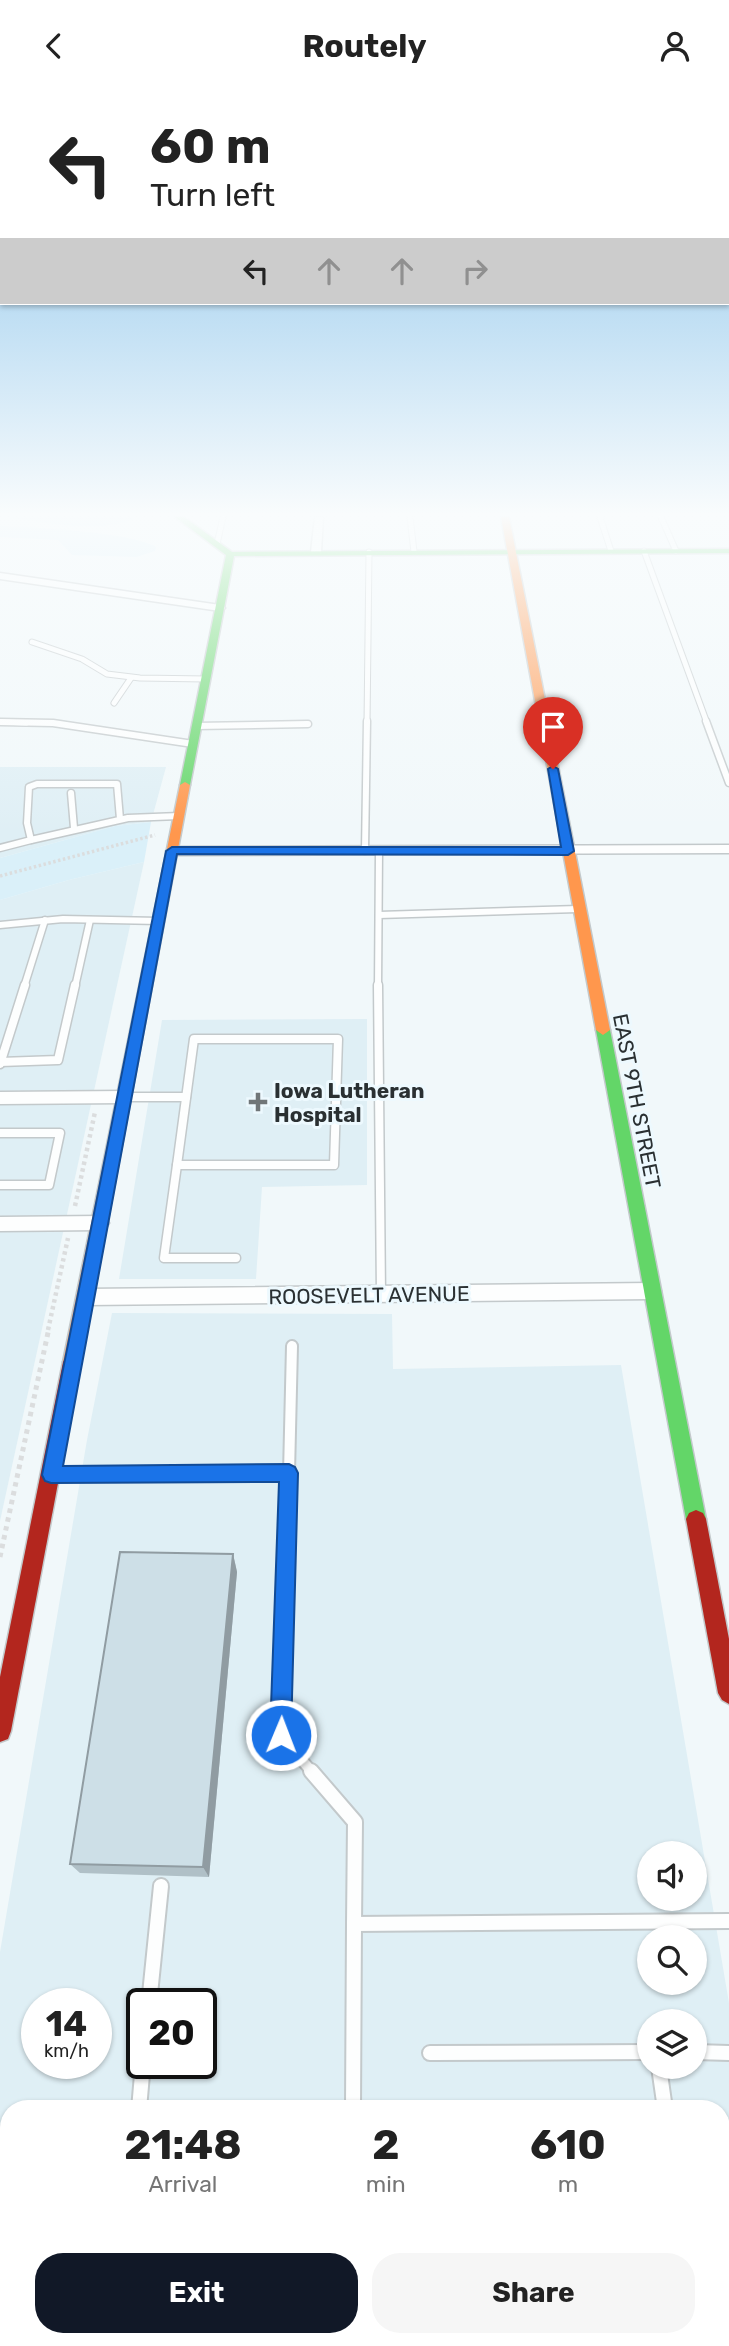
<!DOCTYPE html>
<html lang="en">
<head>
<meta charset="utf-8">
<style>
  :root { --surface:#fff; --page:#f6f6f6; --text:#222; --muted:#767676; --accent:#111827 }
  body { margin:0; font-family:Rubik,sans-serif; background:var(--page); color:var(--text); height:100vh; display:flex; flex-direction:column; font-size:26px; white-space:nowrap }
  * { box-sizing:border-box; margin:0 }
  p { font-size:23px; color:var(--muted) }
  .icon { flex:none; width:38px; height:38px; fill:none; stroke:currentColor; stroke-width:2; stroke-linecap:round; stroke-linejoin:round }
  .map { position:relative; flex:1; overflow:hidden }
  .sheet { position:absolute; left:0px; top:2009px; width:730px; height:247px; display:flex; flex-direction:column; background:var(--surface); border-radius:28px 28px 0 0; box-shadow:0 2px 5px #0004 }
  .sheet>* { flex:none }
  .hud { position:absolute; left:0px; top:0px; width:730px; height:214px; box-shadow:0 2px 5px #0004; background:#fff; color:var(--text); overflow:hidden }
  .fabs { position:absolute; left:637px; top:1750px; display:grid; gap:14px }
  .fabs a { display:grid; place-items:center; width:70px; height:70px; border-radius:50%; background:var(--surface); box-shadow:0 2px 5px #0004; font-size:35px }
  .speed { position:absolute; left:21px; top:1897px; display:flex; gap:14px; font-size:35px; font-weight:700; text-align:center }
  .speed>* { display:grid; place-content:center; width:91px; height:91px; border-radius:50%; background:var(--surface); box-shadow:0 2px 5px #0004; line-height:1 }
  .speed small { font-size:18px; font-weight:400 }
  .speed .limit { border:4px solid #111; border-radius:10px; background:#fff; color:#111 }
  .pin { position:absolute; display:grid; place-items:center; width:60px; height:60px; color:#fff; margin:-72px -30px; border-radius:50% 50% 50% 0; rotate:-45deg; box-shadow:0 0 7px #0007 }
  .pin .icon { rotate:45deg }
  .me { position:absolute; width:77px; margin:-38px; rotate:1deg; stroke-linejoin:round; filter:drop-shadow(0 0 5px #0008) }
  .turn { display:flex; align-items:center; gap:24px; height:147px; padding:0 35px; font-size:32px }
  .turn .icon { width:91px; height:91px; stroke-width:2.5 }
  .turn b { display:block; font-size:49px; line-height:60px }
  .lanes { display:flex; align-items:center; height:66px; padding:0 35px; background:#0003; justify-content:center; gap:35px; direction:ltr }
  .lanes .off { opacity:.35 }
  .eta { display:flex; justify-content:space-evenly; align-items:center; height:119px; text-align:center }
  .eta b { font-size:42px; font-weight:700; line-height:49px }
  .primary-button { display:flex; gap:14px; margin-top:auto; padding:14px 35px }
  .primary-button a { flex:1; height:80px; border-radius:28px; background:var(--accent); color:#fff; font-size:28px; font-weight:700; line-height:80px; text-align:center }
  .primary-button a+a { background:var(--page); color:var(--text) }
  header { display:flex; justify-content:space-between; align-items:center; height:91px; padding:0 35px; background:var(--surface); font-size:32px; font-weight:700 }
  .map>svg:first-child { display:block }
  .built { fill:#dfeff5; fill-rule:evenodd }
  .green { fill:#daf0f9 }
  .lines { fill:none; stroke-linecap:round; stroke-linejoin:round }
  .lane-far4-casing { stroke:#c3c9cb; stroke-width:7 }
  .lane-far3-casing { stroke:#c3c9cb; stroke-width:9 }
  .lane-far2-casing { stroke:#c3c9cb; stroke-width:11 }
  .lane-far1-casing { stroke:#c3c9cb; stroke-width:14 }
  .lane-casing { stroke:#c3c9cb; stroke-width:18 }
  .street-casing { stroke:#c3c9cb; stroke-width:3 }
  .fast-casing { stroke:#c3c9cb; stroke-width:3 }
  .slow-casing { stroke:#c3c9cb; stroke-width:3 }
  .jam-casing { stroke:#c3c9cb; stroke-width:3 }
  .path-far2 { stroke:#dbddde; stroke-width:3.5; stroke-dasharray:2.5 2.5; stroke-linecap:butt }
  .path-far1 { stroke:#dbddde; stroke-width:4.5; stroke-dasharray:3.5 3.5; stroke-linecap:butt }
  .path { stroke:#dbddde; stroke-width:5; stroke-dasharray:4.5 4.5; stroke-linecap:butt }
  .lane-far4 { stroke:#fdfefe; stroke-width:5 }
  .lane-far3 { stroke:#fdfefe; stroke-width:6 }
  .lane-far2 { stroke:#fdfefe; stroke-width:8 }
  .lane-far1 { stroke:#fdfefe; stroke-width:10 }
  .lane { stroke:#fdfefe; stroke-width:14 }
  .street { fill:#fdfefe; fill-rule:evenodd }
  .fast { fill:#63d668; fill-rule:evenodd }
  .slow { fill:#ff974d; fill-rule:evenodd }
  .jam { fill:#b3261e; fill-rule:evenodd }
  .wall { fill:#b0c0c7 }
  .shaded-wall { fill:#909ca2 }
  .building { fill:#cddfe7; stroke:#909ca2; stroke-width:2 }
  .route { fill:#1a73e8; stroke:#114b97; stroke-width:2 }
  .poi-dot { fill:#707678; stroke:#edf9fe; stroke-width:2.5 }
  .labels { text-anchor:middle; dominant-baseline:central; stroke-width:6; stroke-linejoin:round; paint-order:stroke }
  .poi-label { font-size:21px; font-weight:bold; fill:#2a3032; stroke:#edf9fe; text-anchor:start }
  .street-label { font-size:21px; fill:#2a3032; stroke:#edf9fe }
</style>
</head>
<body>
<header><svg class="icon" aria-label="back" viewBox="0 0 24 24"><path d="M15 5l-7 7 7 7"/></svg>Routely<svg class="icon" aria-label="person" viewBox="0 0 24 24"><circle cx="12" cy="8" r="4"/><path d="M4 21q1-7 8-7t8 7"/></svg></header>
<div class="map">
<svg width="729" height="2255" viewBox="0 0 729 2255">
  <rect width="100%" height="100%" fill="#f1f8fa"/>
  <g class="built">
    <polygon points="0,676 166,676 151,731 115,735 0,767"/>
    <polygon points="144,771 0,1430 0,809 69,789"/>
    <polygon points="367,928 367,1094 262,1096 256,1188 119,1188 162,929"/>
    <path d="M112,1222L392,1223L393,1278L621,1274L729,1912V2255H0V1861L87,1349ZM649,1762H695V1808H649ZM649,1846H695V1892H649ZM37,1913H96V1972H37ZM142,1913H201V1972H142ZM649,1930H695V1976H649ZM9,2018H721V2247H9Z"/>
  </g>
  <g class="green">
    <path d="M8,426H131L134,428C102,442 42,432 8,426Z"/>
    <path d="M0,435C33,436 130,441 156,456L155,460L136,466L72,464L58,449L0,446Z"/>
    <polygon points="151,731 144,771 69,789 0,809 0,767 115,735"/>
  </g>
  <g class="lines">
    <defs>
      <g id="lane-far4">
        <polyline points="410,426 414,461"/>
        <polyline points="600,426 611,460"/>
        <polyline points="661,426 676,460"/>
        <polyline points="217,453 223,426"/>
        <polyline points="644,460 707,632"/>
        <polyline points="32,551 82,568 107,583 140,587 206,588"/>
        <polyline points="114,612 131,587"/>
        <polyline points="0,631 27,632"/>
        <polyline points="367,632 369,461"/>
      </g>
      <g id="lane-far3">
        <polyline points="706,630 729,692"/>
        <polyline points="0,631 53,632 193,653"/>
        <polyline points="196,635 308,633"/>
        <polyline points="71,702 74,737"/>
        <polyline points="120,728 117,693 37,693 29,696 27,732 31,749 128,727 179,725"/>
        <polyline points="0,757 31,749"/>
        <polyline points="365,760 367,630"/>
        <polyline points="379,824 578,818"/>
        <polyline points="0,834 63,828 159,830"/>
        <polyline points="24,896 45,829"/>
        <polyline points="75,896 90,829"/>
        <polyline points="378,896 379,760"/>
      </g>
      <g id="lane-far2">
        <polyline points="378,894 381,1205"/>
        <polygon points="194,948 338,948 334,1074 177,1074"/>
        <polyline points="0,971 58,969 75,894"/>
        <polyline points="0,973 25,894"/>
        <polyline points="125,1006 186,1006"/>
        <polyline points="0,1042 60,1042 49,1094 0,1094"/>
        <polyline points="177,1074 164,1167 236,1167"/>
      </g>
      <g id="lane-far1">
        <polyline points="289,1382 292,1255"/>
        <polyline points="53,1384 289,1382 280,1644 313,1682"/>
      </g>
      <g id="lane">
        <polyline points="311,1680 355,1731 354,1833 729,1830"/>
        <polyline points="149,1913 161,1795"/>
        <polyline points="695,1961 729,1962"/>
        <polyline points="430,1962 649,1961"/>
        <polyline points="659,1976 665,2018"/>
        <polyline points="139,2018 143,1972"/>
        <polyline points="353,2018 354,1833"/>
        <polyline points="0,2202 9,2201"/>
        <polyline points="329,2247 329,2255"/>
        <polyline points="695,2247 696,2255"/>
        <polyline points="49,2255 50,2247"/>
        <polyline points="172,2255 173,2247"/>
      </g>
      <g id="street">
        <polygon points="315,426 323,426 321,461 316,464 311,461"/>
        <polygon points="0,482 220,514 225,517 220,520 0,488"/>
        <polygon points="729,754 729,762 172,764 166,760 172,756"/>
        <polygon points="125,1000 133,1006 125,1012 0,1013 0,1001"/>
        <polygon points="100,1125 106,1127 109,1132 106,1137 100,1139 0,1140 0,1126"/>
        <polygon points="652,1192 659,1195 661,1200 659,1205 652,1208 86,1214 79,1211 77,1206 79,1201 86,1198"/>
      </g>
      <g id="fast">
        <polygon points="175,426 184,426 232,461 729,458 729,462 234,465 190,694 185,697 180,694 226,464"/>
        <polygon points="603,934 610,939 706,1428 703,1434 696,1437 689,1434 686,1428 596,939"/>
      </g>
      <g id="slow">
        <polygon points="501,426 509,426 610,939 603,944 596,939"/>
        <polygon points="185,691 190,694 81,1271 78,1276 72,1278 66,1276 63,1271 180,694"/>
      </g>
      <g id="jam">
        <polygon points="72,1264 78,1266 81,1271 11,1640 8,1648 0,1651 0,1586 63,1271 66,1266"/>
        <polygon points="696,1419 703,1422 706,1428 729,1548 729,1613 722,1609 718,1602 686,1428 689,1422"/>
      </g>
    </defs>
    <use href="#lane-far4" class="lane-far4-casing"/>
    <use href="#lane-far3" class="lane-far3-casing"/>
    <use href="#lane-far2" class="lane-far2-casing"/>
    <use href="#lane-far1" class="lane-far1-casing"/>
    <use href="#lane" class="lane-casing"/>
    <use href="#street" class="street-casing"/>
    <use href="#fast" class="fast-casing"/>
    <use href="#slow" class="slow-casing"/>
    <use href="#jam" class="jam-casing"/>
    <polyline class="path-far2" points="0,785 155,744"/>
    <g class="path-far1">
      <polyline points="75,1115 95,1021"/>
      <polyline points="48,1239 68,1147"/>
    </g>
    <polyline class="path" points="0,1466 49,1237"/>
    <use href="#lane-far4" class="lane-far4"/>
    <use href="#lane-far3" class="lane-far3"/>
    <use href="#lane-far2" class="lane-far2"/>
    <use href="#lane-far1" class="lane-far1"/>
    <use href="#lane" class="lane"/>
    <use href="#street" class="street"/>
    <use href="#fast" class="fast"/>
    <use href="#slow" class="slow"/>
    <use href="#jam" class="jam"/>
  </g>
  <polygon class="wall" points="233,1463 237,1481 209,1786 80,1782 70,1773"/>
  <polygon class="shaded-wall" points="233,1463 237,1481 209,1786 203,1776"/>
  <g class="building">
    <polygon points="120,1461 233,1463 203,1776 70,1773"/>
    <rect x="442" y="2247" width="205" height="8"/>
  </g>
  <linearGradient id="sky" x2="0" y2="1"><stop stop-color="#7fbee9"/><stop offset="0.57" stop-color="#f9fcfd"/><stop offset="1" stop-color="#f9fcfd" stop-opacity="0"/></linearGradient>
  <rect width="729" height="742" fill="url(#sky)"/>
  <polygon class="route" points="553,675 558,678 574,760 568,764 177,763 63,1375 289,1373 295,1376 298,1382 291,1644 288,1652 281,1655 273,1652 270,1644 279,1391 51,1392 45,1390 42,1384 166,760 172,756 561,756 548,678"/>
  <path class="poi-dot" d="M254.5 1000.5h7v7h7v7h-7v7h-7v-7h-7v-7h7z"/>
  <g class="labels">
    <g class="poi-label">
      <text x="274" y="999">Iowa Lutheran<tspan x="274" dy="24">Hospital</tspan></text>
    </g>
    <g class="street-label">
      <text transform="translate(637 1010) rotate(79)">EAST 9TH STREET</text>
      <text transform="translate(369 1204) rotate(-1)">ROOSEVELT AVENUE</text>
    </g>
  </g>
</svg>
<div class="fabs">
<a><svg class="icon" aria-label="sound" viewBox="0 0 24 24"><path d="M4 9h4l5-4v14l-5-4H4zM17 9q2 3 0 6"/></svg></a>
<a><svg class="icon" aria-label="search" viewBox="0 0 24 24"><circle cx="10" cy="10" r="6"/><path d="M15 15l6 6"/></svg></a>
<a><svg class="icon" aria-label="layers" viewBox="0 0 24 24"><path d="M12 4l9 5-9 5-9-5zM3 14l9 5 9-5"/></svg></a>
</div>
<div class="speed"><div>14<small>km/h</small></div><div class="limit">20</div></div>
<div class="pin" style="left:553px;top:678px;background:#d93025"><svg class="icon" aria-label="arrive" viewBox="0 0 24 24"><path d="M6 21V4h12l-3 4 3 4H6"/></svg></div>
<svg class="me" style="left:281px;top:1644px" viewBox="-20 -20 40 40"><circle r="17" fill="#1a73e8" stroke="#fff" stroke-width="3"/><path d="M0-11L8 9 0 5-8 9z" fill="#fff"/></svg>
<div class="hud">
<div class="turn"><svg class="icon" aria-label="left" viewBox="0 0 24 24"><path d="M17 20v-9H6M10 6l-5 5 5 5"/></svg><div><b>60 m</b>Turn left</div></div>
<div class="lanes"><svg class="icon" aria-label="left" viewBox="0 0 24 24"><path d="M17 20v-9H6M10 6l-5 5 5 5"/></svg><svg class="icon off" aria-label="ahead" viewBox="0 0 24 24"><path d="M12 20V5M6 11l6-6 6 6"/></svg><svg class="icon off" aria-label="ahead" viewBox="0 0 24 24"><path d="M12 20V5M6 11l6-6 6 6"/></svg><svg class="icon off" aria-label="right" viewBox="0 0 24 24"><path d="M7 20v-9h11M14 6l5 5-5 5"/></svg></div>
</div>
<section class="sheet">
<div class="eta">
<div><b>21:48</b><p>Arrival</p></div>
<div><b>2</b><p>min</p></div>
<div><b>610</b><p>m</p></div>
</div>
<div class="primary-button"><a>Exit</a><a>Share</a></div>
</section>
</div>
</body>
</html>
